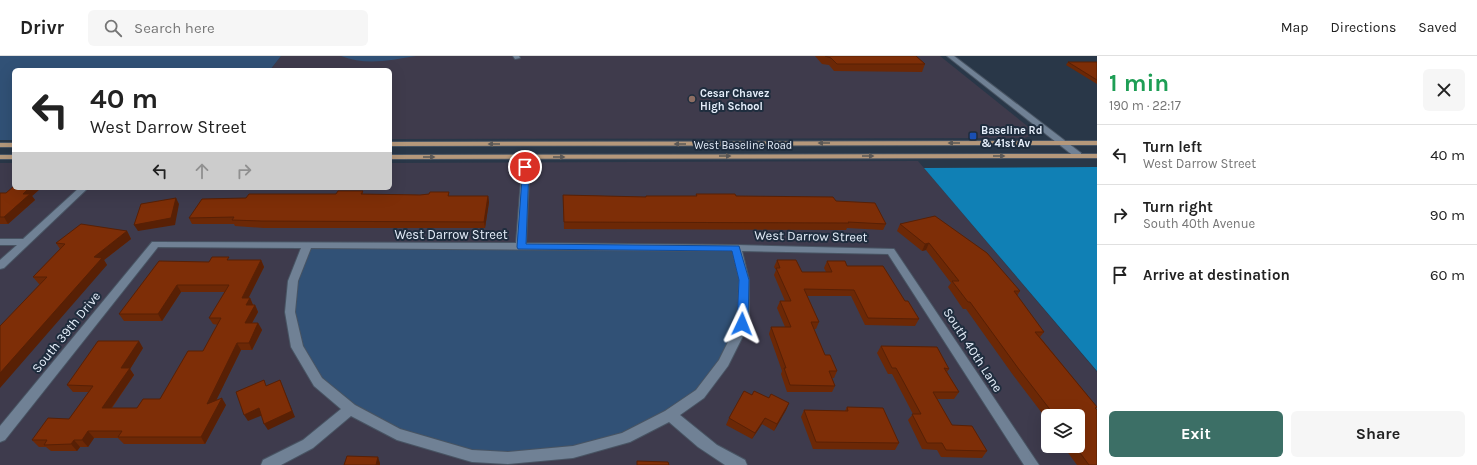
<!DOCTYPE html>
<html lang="en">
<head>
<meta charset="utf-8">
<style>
  :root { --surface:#fff; --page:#f6f6f6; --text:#222; --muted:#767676; --line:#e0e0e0; --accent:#3c6f66 }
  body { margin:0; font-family:Karla,sans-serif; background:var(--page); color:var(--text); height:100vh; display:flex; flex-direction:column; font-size:15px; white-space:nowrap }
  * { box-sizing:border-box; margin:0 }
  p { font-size:13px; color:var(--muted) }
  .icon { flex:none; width:22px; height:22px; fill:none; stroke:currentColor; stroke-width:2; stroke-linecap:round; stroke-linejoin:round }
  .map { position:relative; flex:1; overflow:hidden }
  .side { display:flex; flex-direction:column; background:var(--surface); width:380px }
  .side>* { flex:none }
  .top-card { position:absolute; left:12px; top:12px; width:380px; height:122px; border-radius:6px; box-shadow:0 4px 16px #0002; background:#fff; color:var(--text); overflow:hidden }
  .fabs { position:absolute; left:1041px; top:353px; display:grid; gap:8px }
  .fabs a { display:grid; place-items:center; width:44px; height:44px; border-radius:6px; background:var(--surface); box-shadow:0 4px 16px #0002; font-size:20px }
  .pin { position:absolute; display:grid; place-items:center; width:34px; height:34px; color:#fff; margin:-17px; border:2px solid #fff; border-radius:50%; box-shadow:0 1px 4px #0007 }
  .me { position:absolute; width:44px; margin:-22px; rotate:2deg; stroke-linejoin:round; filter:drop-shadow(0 0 3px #0008) }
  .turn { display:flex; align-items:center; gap:14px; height:84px; padding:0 12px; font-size:18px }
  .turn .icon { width:52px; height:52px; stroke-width:2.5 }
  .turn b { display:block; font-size:28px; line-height:34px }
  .lanes { display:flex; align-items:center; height:38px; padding:0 12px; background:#0003; justify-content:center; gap:20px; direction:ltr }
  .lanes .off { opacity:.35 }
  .round { display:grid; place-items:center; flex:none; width:42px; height:42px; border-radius:6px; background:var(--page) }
  .overview { display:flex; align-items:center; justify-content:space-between; height:68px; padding:0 12px }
  h1 { font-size:24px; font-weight:700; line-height:30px; color:#1e9e55 }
  .button { display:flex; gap:8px; margin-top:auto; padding:8px 12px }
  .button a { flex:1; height:46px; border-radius:6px; background:var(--accent); color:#fff; font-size:16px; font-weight:700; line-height:46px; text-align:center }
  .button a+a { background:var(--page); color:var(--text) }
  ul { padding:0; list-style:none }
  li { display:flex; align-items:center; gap:12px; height:60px; padding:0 12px; border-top:1px solid var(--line) }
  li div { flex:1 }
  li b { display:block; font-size:15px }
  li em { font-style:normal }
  header { display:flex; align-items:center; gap:24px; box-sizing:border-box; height:56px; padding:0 20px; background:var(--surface); border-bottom:1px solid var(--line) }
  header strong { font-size:19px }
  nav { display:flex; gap:22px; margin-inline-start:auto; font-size:14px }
  .search { width:280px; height:36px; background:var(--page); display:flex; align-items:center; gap:10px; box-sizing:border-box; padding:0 14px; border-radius:6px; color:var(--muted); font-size:15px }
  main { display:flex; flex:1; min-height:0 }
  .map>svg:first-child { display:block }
  .commercial { fill:#3e3b4d; fill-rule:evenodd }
  .education { fill:#3f3b4c }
  .green { fill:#315176 }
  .water { fill:#1080b5 }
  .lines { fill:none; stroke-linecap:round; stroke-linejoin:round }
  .minor-casing { stroke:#485463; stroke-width:2 }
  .major-casing { stroke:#485463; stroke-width:2 }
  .minor { fill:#708195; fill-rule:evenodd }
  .major { fill:#b5987b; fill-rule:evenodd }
  .wall { fill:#6c2806 }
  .shaded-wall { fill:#582005 }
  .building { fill:#7e2e07; stroke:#582005 }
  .oneway { fill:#5b5856 }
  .route { fill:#1a73e8; stroke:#114b97 }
  .education-dot { fill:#8d6e63; stroke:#1f2d3e; stroke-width:1.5 }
  .transit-dot { fill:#1a4fb4; stroke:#1f2d3e; stroke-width:1.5 }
  .labels { text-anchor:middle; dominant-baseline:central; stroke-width:4; stroke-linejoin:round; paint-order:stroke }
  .far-poi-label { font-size:11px; font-weight:bold; fill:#e5eefa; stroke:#1f2d3e; text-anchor:start }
  .far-street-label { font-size:11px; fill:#e5eefa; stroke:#1f2d3e }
  .street-label { font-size:13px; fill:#e5eefa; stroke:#1f2d3e }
</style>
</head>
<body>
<header>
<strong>Drivr</strong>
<div class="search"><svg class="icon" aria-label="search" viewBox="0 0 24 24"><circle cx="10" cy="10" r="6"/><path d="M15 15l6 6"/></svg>Search here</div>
<nav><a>Map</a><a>Directions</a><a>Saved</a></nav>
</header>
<main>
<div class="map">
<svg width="1097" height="409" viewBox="0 0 1097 409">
  <rect width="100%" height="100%" fill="#293748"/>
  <path class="commercial" d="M918,105L1097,316V409H0V107H14V132H390V107ZM1048,360H1078V390H1048Z"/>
  <polygon class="education" points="281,0 940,0 1031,73 1033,79 1025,82 390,83 390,14 270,14"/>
  <g class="green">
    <polygon points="0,0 281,0 270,14 14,14 14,84 0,84"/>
    <path d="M341,0H441C433,0 424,0 416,0C391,4 366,10 341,0Z"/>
    <polygon points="307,190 736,192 744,224 743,268 700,338 625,382 508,402 397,378 318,326 297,291 293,225"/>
  </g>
  <polygon class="water" points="1097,111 1097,315 924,112"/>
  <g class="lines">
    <defs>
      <g id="minor">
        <polygon points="513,0 519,0 520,2 515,3"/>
        <polygon points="947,0 954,0 1081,97 1081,101 1075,101"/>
        <path d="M523,99H529L530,101L526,187L736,189L894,193L1039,409H1024L888,198L742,195L749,224V268L728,310L704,342L680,359L717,389L745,404L747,409H725L698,391L669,366L630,386L573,402L508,408L472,406L397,384L351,360L313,392L281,409H261L263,404L303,384L341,353L314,330L291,291L285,256L288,225L301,192L158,191L5,384L0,386V370L152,186L516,187ZM311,192L732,195L739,224L737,268L719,304L696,334L665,355L622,377L573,390L508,396L472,394L400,373L355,349L322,322L303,290L295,256L298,225Z"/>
        <polygon points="79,132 88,132 4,212 0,213 0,204 17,189 0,189 0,183 23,183"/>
      </g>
      <g id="major">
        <polygon points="1097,85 1097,89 390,90 390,86"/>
        <rect x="0" y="87" width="14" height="4"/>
        <polygon points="1097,98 1097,102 390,103 390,99"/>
        <rect x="0" y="99" width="14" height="4"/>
      </g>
    </defs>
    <use href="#minor" class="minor-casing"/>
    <use href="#major" class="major-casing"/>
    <use href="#minor" class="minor"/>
    <use href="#major" class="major"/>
  </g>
  <g class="wall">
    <polygon points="815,0 916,0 925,8 922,16 834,15 829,9 822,8"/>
    <polygon points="1068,6 1097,6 1097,28 1066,9"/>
    <polygon points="14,132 41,132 32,140 35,144 8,168 0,168 0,137 6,137"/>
    <polygon points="363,135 363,138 420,139 449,136 449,140 488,140 489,146 485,172 264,172 235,170 234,168 192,168 189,162 246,142 336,138"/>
    <polygon points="696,138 836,145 886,168 883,174 847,172 846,174 564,173 563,139 646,141 646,140 696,140"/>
    <polygon points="900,168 1020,235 1017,240 1044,276 1040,281 1097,351 1096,352 1097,409 1077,409 1063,390 1078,390 1078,360 1048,360 1048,365 1013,319 966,253 963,253 948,231 951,227 926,194 922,195 897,175"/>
    <polygon points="127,175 131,183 104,204 107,209 40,228 39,228 33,221 60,193 56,187"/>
    <polygon points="231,204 261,204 264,211 248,242 250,242 253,249 255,249 258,256 252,267 258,267 262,274 252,294 241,294 216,344 226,349 205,388 124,388 118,382 94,382 88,391 80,391 77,395 51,395 46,391 39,391 32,384 69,363 89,336 73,336 67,329 143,292 130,313 134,319 112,352 137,352 160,343 203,295 218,269 213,268 209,262 225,236 181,236 162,265 124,265 119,258 209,206"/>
    <polygon points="777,204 802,216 826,216 824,212 827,205 847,210 905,245 919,263 915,270 865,269 851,240 807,240 819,266 816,273 814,273 825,299 837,315 834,322 832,322 835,330 832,336 787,336 781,318 782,315 769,278 771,271 785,271 777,252 780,245 785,245 774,219 776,214 774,211"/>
    <polygon points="881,290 949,313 947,316 959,336 954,343 937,343 952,369 987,395 982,402 941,401 937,394 922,393 908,364 913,358 892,318 888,318 877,297"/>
    <polygon points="752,339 789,347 786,354 774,375 762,368 752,383 726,369 729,362"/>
    <polygon points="847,351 899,387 895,394 813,393 801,361 804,354 845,355"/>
  </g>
  <g class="shaded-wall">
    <polygon points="29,132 41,132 32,140 35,144 8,168 4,161 23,138"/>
    <polygon points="488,140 489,146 485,172 484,166"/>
    <polygon points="176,142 179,148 175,169 138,175 134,169"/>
    <polygon points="127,175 131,183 104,204 107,209 0,332 0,317 94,201"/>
    <polygon points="929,187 926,194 922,195 925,188"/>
    <polygon points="261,204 264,211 245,249 242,242"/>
    <polygon points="177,229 181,236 162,265 158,258"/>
    <polygon points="250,242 253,249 246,249"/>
    <polygon points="255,249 258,256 248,274 245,267"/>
    <polygon points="258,267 262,274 252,294 249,287"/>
    <polygon points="139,285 143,292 130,313 134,319 107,358 102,352 121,312"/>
    <polygon points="237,287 241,294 211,355 207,348"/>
    <polygon points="280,324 295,361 268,374 264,368"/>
    <polygon points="222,342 226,349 205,388 201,381"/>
    <polygon points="789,347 786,354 774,375 777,368"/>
    <polygon points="259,352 263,359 248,365 244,359"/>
    <polygon points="765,362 762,368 752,383 755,377"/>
    <polygon points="88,375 94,382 88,391 82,384"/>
    <polygon points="74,384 80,391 77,395 71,388"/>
    <polygon points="378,401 380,407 380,409 376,409"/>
  </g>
  <g class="building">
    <polygon points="825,0 916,0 925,8 837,8 831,2"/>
    <polygon points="1068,6 1097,6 1097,24"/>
    <polygon points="14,130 14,132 29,132 23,138 30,138 4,161 0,161 0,137 6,137"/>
    <polygon points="338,135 363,135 361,138 420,139 429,138 430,136 449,136 448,140 488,140 484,166 261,165 232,164 234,161 189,162 202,143 246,142 249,138 336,138"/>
    <polygon points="696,138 735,138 736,140 833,141 836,145 875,147 886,168 848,166 849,167 564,166 563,139 646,141 646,140 697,140"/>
    <polygon points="176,142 171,162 134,169 141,148"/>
    <polygon points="935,160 987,197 1020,235 1014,235 1044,276 1035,276 1097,351 1095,352 1097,354 1097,409 1089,409 1075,390 1078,390 1078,360 1055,360 1018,312 970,246 968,246 952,225 959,225 929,187 925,188 900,168"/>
    <polygon points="81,168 127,175 94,201 102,202 0,317 0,270 47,221 33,221 65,188 56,187"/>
    <polygon points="212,201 229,201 227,204 261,204 242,242 250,242 246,249 255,249 245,267 258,267 249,287 237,287 207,348 222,342 201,381 118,381 122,375 88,375 82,384 74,384 71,388 44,389 47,384 32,384 48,362 69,363 93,330 67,329 98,285 139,285 121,312 130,312 102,352 137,352 143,343 160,343 188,295 203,295 221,262 209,262 229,229 177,229 158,258 119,258 159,205 209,206"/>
    <polygon points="777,204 796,204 802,216 832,216 827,205 845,205 847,210 883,210 905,245 908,245 919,263 868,262 854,234 804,233 819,266 811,266 825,299 830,299 837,315 829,315 835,330 790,329 784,312 786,312 771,271 791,271 780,245 791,245 776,212 780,212"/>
    <polygon points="881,290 937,291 949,313 944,312 959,336 933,336 952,369 972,370 987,395 946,394 942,387 927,387 912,358 921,358 896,312 892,312"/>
    <polygon points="264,324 266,330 280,324 292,355 264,368 259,352 244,359 236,336"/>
    <polygon points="744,335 752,339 754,335 769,342 771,338 789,347 777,368 765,362 755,377 729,362"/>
    <polygon points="847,351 883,352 899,387 816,386 804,354 848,355"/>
    <polygon points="347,400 378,401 376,409 344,409"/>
    <polygon points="637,405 668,406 669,409 637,409"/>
  </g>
  <defs><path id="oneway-solid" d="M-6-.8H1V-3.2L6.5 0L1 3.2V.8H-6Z"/></defs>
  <g class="oneway">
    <use href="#oneway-solid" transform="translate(824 87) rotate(180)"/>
    <use href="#oneway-solid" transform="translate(954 87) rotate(-180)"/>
    <use href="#oneway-solid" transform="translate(494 88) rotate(180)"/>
    <use href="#oneway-solid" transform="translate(680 88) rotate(180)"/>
    <use href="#oneway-solid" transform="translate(725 100)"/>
    <use href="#oneway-solid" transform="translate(868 100)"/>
    <use href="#oneway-solid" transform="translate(999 100)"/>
    <use href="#oneway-solid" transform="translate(429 101)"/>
    <use href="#oneway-solid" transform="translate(559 101)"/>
  </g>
  <polygon class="route" points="523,109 528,109 529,111 526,188 739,190 749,224 748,268 746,270 739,270 737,268 739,224 732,195 518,193 517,191"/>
  <circle class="education-dot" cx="692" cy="43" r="4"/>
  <rect class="transit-dot" x="969" y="76" width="8" height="8" rx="2"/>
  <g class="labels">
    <g class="far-poi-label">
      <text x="700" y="37">Cesar Chavez<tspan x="700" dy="13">High School</tspan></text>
      <text x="981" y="74">Baseline Rd<tspan x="981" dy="13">&amp; 41st Av</tspan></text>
    </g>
    <g class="far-street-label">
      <text x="743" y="89">West Baseline Road</text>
    </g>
    <g class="street-label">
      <text x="451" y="178">West Darrow Street</text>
      <text transform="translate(811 180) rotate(1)">West Darrow Street</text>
      <text transform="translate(66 276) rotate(-51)">South 39th Drive</text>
      <text transform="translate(973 294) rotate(57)">South 40th Lane</text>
    </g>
  </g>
</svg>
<div class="fabs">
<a><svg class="icon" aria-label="layers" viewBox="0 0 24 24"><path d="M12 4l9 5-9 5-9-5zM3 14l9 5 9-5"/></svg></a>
</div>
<div class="pin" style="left:525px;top:111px;background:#d93025"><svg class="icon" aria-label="arrive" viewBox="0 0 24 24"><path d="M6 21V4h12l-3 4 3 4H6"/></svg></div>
<svg class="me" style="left:742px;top:268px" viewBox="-20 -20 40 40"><path d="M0-17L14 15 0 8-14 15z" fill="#1a73e8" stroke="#fff" stroke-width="4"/></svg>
<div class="top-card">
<div class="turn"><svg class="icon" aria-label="left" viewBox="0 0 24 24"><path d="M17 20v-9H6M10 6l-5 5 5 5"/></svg><div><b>40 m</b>West Darrow Street</div></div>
<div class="lanes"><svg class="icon" aria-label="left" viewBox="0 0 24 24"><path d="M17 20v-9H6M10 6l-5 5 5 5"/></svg><svg class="icon off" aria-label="ahead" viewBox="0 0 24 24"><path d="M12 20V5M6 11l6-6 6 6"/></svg><svg class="icon off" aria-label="right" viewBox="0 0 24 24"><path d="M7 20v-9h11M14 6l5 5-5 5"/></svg></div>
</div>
</div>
<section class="side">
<div class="overview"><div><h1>1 min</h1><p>190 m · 22:17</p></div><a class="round"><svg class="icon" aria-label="close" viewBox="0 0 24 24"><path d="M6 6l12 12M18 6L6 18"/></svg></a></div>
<ul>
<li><svg class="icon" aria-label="left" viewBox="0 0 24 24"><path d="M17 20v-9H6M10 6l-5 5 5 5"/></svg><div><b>Turn left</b><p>West Darrow Street</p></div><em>40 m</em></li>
<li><svg class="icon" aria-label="right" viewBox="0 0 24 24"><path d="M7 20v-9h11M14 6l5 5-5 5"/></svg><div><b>Turn right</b><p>South 40th Avenue</p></div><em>90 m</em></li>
<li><svg class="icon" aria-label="arrive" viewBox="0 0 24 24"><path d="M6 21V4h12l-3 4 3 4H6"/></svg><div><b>Arrive at destination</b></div><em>60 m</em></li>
</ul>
<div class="button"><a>Exit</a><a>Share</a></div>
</section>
</main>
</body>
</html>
